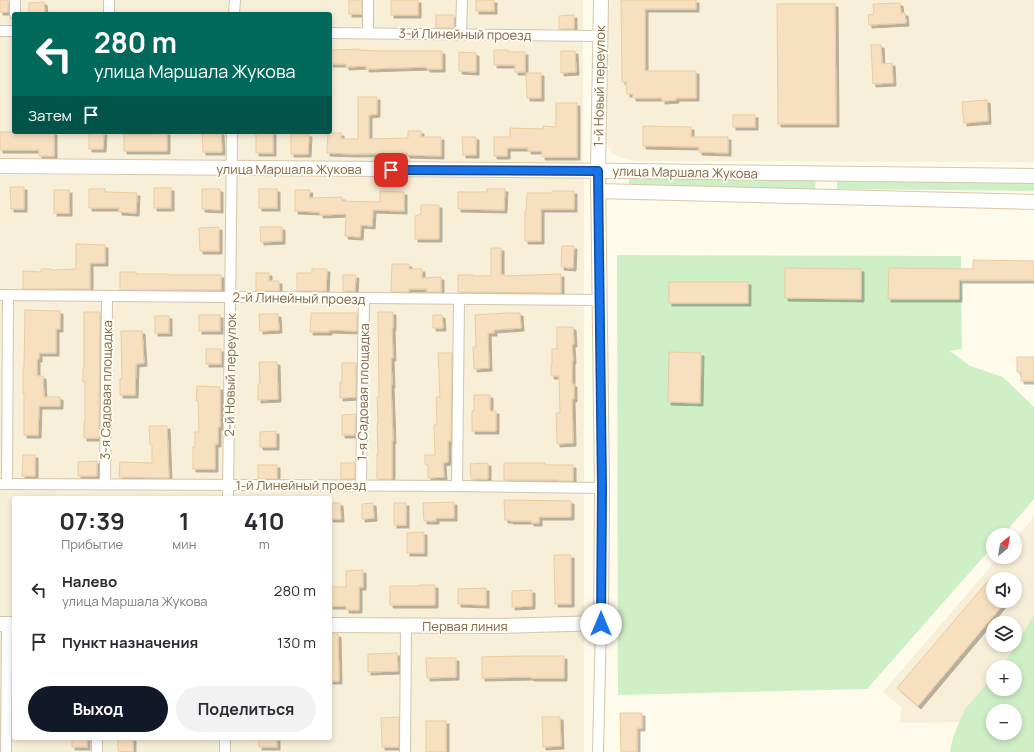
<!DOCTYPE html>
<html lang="ru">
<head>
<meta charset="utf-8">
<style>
  :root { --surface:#fff; --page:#f2f2f3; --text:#2b2b33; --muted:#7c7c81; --accent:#111827 }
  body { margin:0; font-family:Manrope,sans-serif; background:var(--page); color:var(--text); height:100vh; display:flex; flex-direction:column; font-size:15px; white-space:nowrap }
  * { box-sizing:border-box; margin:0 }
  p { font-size:13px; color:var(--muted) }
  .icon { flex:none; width:22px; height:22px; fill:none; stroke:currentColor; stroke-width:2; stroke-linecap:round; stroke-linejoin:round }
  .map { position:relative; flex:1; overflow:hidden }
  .sheet { position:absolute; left:12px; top:496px; width:320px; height:244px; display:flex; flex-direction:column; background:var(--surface); border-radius:4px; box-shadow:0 2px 6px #0003 }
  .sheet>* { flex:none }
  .top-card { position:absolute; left:12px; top:12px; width:320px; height:122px; border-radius:4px; box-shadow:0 2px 6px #0003; background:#00695c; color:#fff; overflow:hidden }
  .needle { width:26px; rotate:30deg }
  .fabs { position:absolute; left:986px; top:528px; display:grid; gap:8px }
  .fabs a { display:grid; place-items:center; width:36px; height:36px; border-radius:50%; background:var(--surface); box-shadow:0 2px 6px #0003; font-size:20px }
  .pin { position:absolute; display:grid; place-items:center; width:34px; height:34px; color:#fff; margin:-17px; border-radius:8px; box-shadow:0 2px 6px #0006 }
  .me { position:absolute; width:44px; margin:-22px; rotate:0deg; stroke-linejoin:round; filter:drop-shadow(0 0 3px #0008) }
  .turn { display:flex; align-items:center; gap:14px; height:84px; padding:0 16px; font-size:18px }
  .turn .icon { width:52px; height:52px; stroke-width:2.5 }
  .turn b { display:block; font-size:28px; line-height:34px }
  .then { display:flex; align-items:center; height:38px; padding:0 16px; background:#0003; gap:8px; font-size:15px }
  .eta { display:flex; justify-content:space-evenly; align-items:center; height:68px; text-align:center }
  .eta b { font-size:24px; font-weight:700; line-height:28px }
  .action { display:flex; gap:8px; margin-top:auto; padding:8px 16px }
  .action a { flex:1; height:46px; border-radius:24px; background:var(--accent); color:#fff; font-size:16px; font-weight:700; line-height:46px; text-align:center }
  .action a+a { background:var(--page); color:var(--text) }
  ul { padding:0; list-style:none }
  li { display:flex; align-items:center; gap:12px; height:52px; padding:0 16px }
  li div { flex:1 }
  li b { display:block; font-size:15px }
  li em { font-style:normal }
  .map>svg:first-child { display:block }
  .residential { fill:#f7efd8; fill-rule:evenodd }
  .green { fill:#cfefc6; fill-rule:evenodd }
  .building { fill:#f7e0bf; stroke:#ebcb9e; filter:url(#shadow) }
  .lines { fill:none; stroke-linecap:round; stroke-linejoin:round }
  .street-casing { stroke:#d3c5ae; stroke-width:12 }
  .secondary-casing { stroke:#d7c7ab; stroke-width:16 }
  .street { stroke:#fff; stroke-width:10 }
  .secondary { stroke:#fff; stroke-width:14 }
  .route-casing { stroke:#114b97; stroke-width:10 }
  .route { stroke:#1a73e8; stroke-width:7 }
  .labels { text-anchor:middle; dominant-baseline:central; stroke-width:3.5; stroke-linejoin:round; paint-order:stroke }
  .street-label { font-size:13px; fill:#7d664a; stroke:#fffdf3 }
</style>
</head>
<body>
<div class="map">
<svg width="1034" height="752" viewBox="0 0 1034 752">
  <defs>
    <filter id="shadow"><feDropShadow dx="3" dy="3" stdDeviation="0" flood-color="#0004"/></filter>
  </defs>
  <rect width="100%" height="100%" fill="#fefbeb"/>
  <g class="residential">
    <path d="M0,0H583V163L0,158ZM14,14H330V132H14Z"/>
    <polygon points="605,0 1034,0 1034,162 638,161 626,159 613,154 606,143 604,133"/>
    <path d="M0,175H584V752H0ZM14,498H330V738H14Z"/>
    <path d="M1034,517V631L1006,667H993V684L964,722L900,723L901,707L883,692L999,557H1015V539ZM993,579H1015V601H993ZM993,623H1015V645H993Z"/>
  </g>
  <g class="green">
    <polygon points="629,177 816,177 815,191 629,188"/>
    <polygon points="837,177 1034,180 1034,191 837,189"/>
    <polygon points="617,255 961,256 962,349 950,351 970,366 1003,377 1034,407 1034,499 1003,535 993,535 993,546 867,689 618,695"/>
    <path d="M1034,615V752H950L953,737L965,709L993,677V689H1015V667H1002ZM993,711H1015V733H993Z"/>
  </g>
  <g class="building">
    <rect x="0" y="0" width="8" height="12"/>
    <rect x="349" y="0" width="13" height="14"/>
    <rect x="391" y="0" width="27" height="15"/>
    <rect x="476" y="0" width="18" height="11"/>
    <polygon points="621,0 696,0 696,9 645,9 645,71 696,71 696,98 676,98 676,100 662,101 662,98 633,98 633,94 627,94 626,82 622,82"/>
    <polygon points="44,2 45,14 29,14 29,3"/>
    <polygon points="900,3 901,13 905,13 906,23 869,25 868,15 874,14 873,4"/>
    <polygon points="777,4 835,4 836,124 778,124"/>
    <rect x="436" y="15" width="18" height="13"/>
    <polygon points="574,15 574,29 559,29 559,16"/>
    <polygon points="871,45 881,45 882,64 892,63 893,83 873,84"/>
    <polygon points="359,49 359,50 378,51 442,51 442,69 427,69 427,67 366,69 366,66 346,67 346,64 330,64 330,50"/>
    <polygon points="494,50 508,50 508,52 525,52 525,72 515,72 515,65 494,65"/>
    <polygon points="561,51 575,51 576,72 561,73"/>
    <polygon points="459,52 476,53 476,72 459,71"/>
    <polygon points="526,73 541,73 541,98 527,98"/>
    <polygon points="358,97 377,97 377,114 369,115 369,139 408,138 408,131 421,131 421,137 441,137 441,156 407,155 407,153 354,154 327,153 328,133 341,133 341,139 358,139"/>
    <polygon points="987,100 988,121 964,123 962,102"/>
    <polygon points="556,103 577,103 577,157 542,157 542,151 528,151 528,148 507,148 507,156 494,156 494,137 510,137 510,128 543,129 543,126 556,127"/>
    <rect x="733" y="115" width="22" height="12"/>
    <polygon points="643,126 691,127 691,137 728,137 728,153 699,152 699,147 643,146"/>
    <polygon points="0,132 54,132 54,156 39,156 39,150 0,150"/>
    <polygon points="89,132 104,132 103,149 89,149"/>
    <polygon points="153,132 167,132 167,151 124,151 124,134 153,134"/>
    <polygon points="202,132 221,132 222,152 203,152"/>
    <rect x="256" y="132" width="17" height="21"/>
    <polygon points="291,133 309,134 308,154 291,154"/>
    <polygon points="462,137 476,137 476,155 463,155"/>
    <polygon points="10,187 24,187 24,209 11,209"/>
    <rect x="154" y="188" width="17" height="20"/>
    <polygon points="89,189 105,189 105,192 137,193 136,213 119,212 119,208 89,208"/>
    <polygon points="202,189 220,189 220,210 202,209"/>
    <rect x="259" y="189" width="18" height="19"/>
    <polygon points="487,189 505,189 504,210 458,209 458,192 487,192"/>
    <rect x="54" y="190" width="15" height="23"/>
    <polygon points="295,190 310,190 309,198 342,197 342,201 380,202 380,191 404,192 404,211 373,210 372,226 361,225 360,237 345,236 346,214 320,215 320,212 295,211"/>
    <polygon points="552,191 574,191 574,209 541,209 541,241 525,241 525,211 526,211 527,193 552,193"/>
    <polygon points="421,205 439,205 439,239 415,239 415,216 421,214"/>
    <polygon points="219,227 219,251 200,251 199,228"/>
    <polygon points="260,227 282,227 282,241 261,242"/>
    <polygon points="76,244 105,245 105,263 90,263 90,289 23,289 23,271 41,272 41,269 51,269 51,270 76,269"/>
    <polygon points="562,246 574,246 573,268 561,267"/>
    <polygon points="491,248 501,248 501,275 505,275 505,276 561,274 561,293 458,292 458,275 473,275 473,276 491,276"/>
    <polygon points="973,260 1034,261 1034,280 959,280 959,299 888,299 889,268 973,269"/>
    <polygon points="392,264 409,264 409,269 422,269 422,278 441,277 441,292 427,292 427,289 409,289 409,292 391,292"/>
    <polygon points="785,268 861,269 861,299 785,298"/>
    <polygon points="312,269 327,269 326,291 297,291 297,273 312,273"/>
    <polygon points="120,272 136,272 136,274 168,274 168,275 221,275 221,290 120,290"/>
    <polygon points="256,273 269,273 269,281 279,281 279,291 256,291"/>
    <polygon points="343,275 356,275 355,291 343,291"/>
    <rect x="669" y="282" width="79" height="21"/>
    <polygon points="25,310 60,311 60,329 56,329 56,353 39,353 39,359 37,359 37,376 43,376 44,397 60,397 60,406 39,406 38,435 24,435 24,393 23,393 23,368 24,368"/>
    <polygon points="84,312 100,312 99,438 84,438 84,422 85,422 85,382 83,382 83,368 84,368"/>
    <polygon points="378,312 393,312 393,328 392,328 393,358 391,358 392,385 391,385 393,441 392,441 392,479 377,479 377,454 378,454 377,423 378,423 377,397 379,397"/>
    <polygon points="311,313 357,313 357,331 329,330 329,332 310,332"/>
    <polygon points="505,313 520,313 521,328 494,330 494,333 488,333 489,368 474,369 473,347 476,347 475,315"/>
    <polygon points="259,314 278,314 279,330 260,331"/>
    <rect x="199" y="315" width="21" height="16"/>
    <polygon points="433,315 442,315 443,328 433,328"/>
    <rect x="155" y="316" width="14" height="17"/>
    <polygon points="557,327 573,327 574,344 572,344 573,361 572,361 572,384 574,384 574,399 572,399 573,443 557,444 556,413 560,413 559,376 551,376 551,365 552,365 552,349 557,349"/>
    <polygon points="121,331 142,331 144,363 136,364 135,395 120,395 120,379 122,379"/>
    <rect x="206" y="349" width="15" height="15"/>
    <polygon points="669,352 701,353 700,403 668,402"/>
    <polygon points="438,353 452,353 451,441 448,441 448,462 443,463 444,477 428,478 428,465 425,464 425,455 435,455 434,425 437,425 436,397 440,397"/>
    <polygon points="1017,357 1034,357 1034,381 1021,381 1021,372 1017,372"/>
    <polygon points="259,362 277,362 278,399 258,400 258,384 260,384"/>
    <polygon points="342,363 356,363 356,397 340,398 340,382 342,382"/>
    <polygon points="197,386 220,387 220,427 218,427 218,444 215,444 215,469 193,469 193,447 195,447 195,432 199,432 198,401 196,401"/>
    <polygon points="474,395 490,395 490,411 496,411 496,431 472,431 472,411 474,411"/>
    <polygon points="356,414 355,435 342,435 342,415"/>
    <polygon points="149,426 167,426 169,478 119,477 120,462 152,463 152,445 150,445"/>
    <polygon points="276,431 276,447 260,447 260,432"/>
    <polygon points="23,455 35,455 35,476 22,476"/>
    <polygon points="97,461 97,476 78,476 78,462"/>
    <rect x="341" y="463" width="14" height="16"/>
    <polygon points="488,463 488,479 471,479 470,464"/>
    <polygon points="504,463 545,463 545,465 573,465 573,481 558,481 558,480 504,480"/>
    <rect x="258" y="465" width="19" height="14"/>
    <polygon points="504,500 571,501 571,517 539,517 539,523 531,523 531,521 510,521 510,520 505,520"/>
    <polygon points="454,502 454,518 436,518 436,521 424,521 423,503"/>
    <polygon points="330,503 340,503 341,519 330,519"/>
    <polygon points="373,503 374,518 362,519 362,504"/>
    <rect x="394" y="503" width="12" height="22"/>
    <polygon points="424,532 424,553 407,553 407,533"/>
    <polygon points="554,555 571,555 571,604 555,604"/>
    <polygon points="363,570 363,587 359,587 359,610 346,610 346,606 330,606 330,587 346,587 346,571"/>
    <polygon points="988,581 993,585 993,601 1006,601 918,706 897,688"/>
    <polygon points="419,585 435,585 435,605 390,605 390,586 419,586"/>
    <polygon points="486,588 486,605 458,604 458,589"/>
    <polygon points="532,590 532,606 512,607 512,591"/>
    <polygon points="330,634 338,634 339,681 330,681"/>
    <polygon points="397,653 398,671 368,672 368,654"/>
    <polygon points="523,656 564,656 564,678 531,678 531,677 482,678 482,657"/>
    <polygon points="426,658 456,658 456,677 427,678"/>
    <polygon points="620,713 642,713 642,728 637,728 637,752 621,752"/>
    <polygon points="399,717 399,747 382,747 381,718"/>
    <polygon points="542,717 560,717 561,746 543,747"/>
    <rect x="426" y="721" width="20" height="31"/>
    <rect x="72" y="738" width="15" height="9"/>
    <polygon points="118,738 133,738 133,752 118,751"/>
    <rect x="259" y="738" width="18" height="9"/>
  </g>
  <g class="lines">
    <defs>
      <g id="street">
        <polyline points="15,14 15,0"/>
        <polyline points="109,14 109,0"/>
        <polyline points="234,14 235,0"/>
        <polyline points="0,31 14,31"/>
        <polyline points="330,33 600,36"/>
        <polyline points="368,33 368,0"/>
        <polyline points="461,34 462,0"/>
        <polyline points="0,295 599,300"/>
        <polyline points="0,484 457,486 602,488"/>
        <polyline points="7,484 8,295"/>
        <polyline points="105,484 107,296"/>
        <polyline points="361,485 364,298"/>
        <polyline points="457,486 459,299"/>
        <polyline points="228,498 232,132"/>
        <polyline points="6,752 7,624"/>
        <polyline points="97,752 97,738"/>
        <polyline points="225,752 225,738"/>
        <polyline points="405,752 406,626"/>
        <polyline points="598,752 601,623"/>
      </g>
      <g id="secondary">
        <polyline points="0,166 630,171 1034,176"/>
        <polyline points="598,191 1034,202"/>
        <polyline points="0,624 14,624"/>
        <polyline points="330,625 500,626 601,623 602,488 598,171 601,0"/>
      </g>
    </defs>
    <use href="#street" class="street-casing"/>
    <use href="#secondary" class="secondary-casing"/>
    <use href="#street" class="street"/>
    <use href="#secondary" class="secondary"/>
  </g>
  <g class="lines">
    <defs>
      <polyline id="route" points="391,170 598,171 602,488 601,624"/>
    </defs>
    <use href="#route" class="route-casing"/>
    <use href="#route" class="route"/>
  </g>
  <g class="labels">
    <g class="street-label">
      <text transform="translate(465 34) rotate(1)">3-й Линейный проезд</text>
      <text transform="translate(599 86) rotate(-89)">1-й Новый переулок</text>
      <text x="289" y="169">улица Маршала Жукова</text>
      <text transform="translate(685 172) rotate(1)">улица Маршала Жукова</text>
      <text transform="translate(299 298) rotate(1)">2-й Линейный проезд</text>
      <text transform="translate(230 375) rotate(-89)">2-й Новый переулок</text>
      <text transform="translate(106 390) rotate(-89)">3-я Садовая площадка</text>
      <text transform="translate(363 392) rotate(-89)">1-я Садовая площадка</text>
      <text x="301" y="485">1-й Линейный проезд</text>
      <text x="465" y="626">Первая линия</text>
    </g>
  </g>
</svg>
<div class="fabs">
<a><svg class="needle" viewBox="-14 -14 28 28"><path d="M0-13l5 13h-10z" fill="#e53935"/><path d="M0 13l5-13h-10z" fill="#7c7c81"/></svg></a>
<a><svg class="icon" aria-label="sound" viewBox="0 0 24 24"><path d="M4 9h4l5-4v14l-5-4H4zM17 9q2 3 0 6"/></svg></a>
<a><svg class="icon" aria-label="layers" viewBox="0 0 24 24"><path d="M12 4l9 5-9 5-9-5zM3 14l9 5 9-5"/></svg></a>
<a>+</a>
<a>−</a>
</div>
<div class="pin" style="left:391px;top:170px;background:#d93025"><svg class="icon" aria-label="arrive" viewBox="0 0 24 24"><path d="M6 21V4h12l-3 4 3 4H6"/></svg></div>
<svg class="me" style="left:601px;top:624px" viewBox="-20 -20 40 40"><circle r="19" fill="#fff"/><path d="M0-13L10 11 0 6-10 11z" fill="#1a73e8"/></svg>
<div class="top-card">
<div class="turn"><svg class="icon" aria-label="left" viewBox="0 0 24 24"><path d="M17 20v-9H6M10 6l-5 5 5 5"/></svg><div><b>280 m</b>улица Маршала Жукова</div></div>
<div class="then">Затем<svg class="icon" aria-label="arrive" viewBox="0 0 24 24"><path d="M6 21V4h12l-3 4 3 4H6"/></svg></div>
</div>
<section class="sheet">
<div class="eta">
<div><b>07:39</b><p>Прибытие</p></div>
<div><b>1</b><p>мин</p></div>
<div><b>410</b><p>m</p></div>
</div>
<ul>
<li><svg class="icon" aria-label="left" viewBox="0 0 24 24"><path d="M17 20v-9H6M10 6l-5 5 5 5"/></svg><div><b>Налево</b><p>улица Маршала Жукова</p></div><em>280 m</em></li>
<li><svg class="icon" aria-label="arrive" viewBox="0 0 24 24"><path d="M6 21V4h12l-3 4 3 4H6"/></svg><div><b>Пункт назначения</b></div><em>130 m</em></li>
</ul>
<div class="action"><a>Выход</a><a>Поделиться</a></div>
</section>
</div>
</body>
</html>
